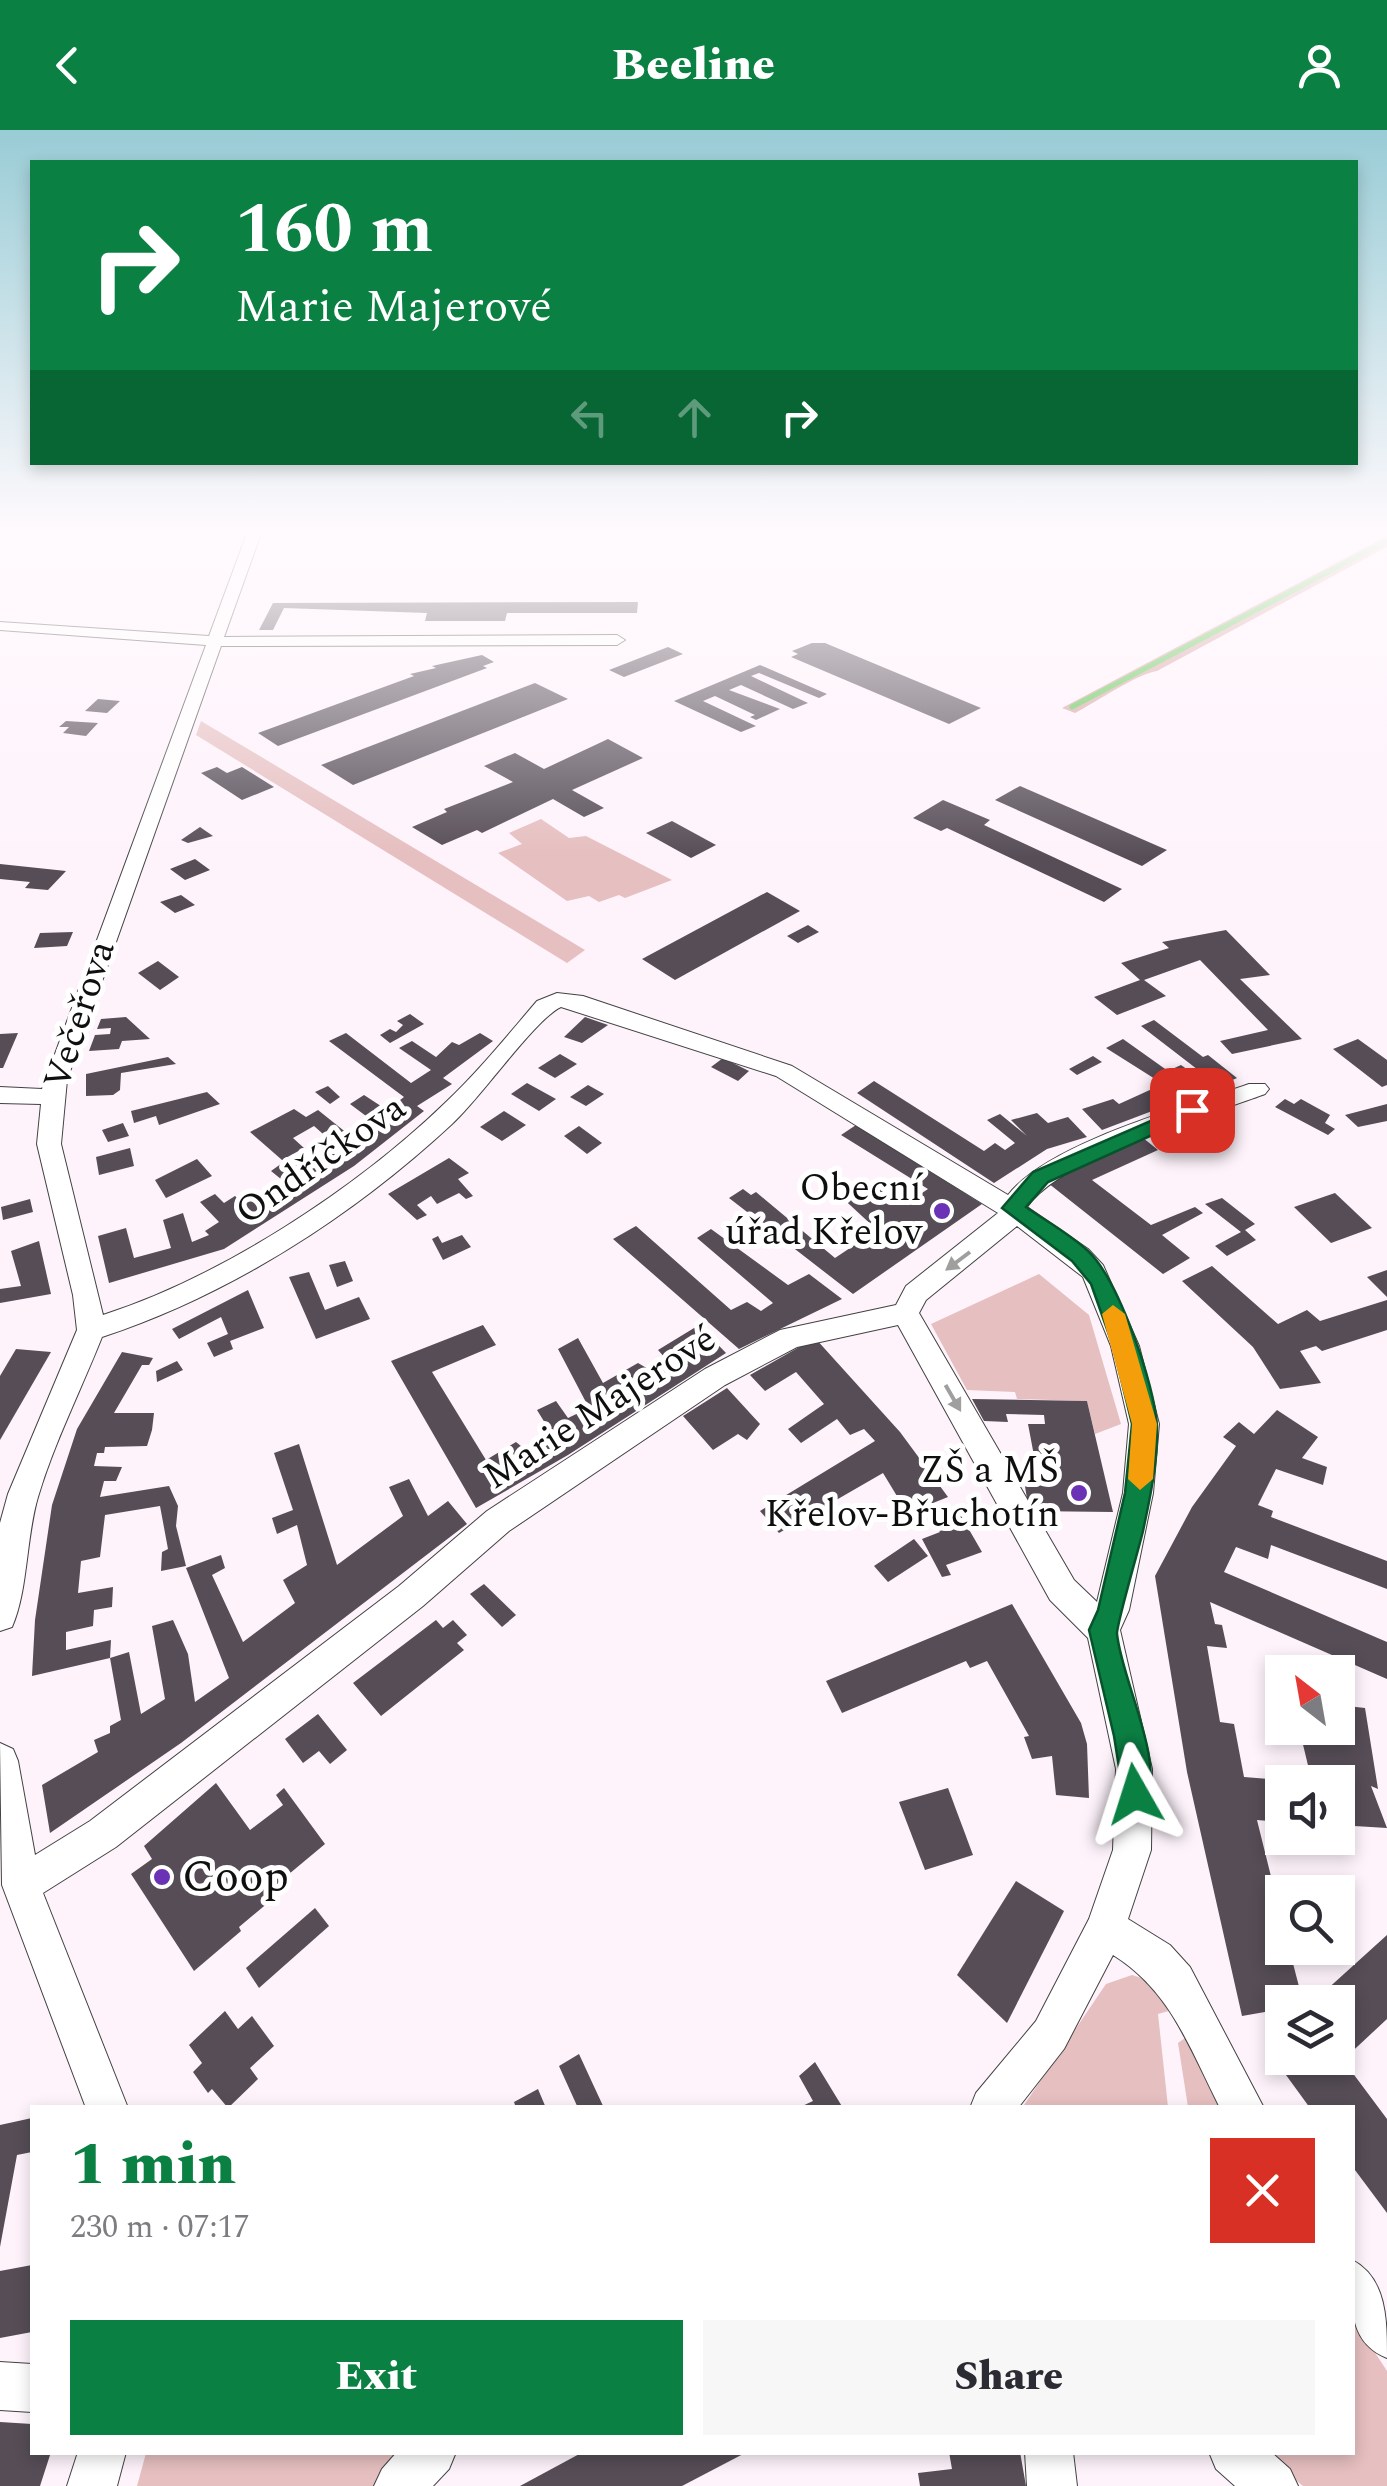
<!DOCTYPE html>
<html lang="en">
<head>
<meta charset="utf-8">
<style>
  :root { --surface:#fff; --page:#f7f7f7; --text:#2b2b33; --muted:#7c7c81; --accent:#0b8043 }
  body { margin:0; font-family:Spectral,serif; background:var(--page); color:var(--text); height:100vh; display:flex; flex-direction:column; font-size:38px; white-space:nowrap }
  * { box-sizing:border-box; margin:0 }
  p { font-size:32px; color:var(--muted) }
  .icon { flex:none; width:55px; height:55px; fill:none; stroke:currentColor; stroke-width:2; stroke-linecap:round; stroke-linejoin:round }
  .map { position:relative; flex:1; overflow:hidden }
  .panel { position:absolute; left:30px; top:1975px; width:1325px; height:350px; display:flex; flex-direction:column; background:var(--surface); border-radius:0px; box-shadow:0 5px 15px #0003 }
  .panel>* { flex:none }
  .hud { position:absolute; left:30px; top:30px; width:1328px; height:305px; border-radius:0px; box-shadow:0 5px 15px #0003; background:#0b8043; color:#fff; overflow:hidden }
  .needle { width:65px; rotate:329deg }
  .fabs { position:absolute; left:1265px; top:1525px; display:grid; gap:20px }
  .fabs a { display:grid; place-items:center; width:90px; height:90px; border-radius:0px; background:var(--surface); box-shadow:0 5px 15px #0003; font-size:50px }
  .pin { position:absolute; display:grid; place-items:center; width:85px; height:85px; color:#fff; margin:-42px; border-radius:20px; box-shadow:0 5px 15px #0006 }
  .me { position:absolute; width:110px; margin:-55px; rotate:354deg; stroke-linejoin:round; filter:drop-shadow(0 0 8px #0008) }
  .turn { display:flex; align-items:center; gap:35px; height:210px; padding:0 40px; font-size:45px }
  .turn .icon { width:130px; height:130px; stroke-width:2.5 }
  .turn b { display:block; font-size:70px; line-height:85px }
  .lanes { display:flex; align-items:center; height:95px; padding:0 40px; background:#0003; justify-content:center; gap:50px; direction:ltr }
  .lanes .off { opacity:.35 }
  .round { display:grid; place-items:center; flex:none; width:105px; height:105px; border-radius:0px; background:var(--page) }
  .overview { display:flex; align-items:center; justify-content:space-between; height:170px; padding:0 40px }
  h1 { font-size:60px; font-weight:800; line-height:75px; color:var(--accent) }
  .button { display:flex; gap:20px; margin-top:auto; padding:20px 40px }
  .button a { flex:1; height:115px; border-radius:0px; background:var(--accent); color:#fff; font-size:40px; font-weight:800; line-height:115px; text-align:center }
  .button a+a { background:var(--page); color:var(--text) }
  header { display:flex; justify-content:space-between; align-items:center; height:130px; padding:0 40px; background:var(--accent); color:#fff; font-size:45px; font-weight:800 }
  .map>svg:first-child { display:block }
  .green { fill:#e6bfc0 }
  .forest { fill:#d6a19f }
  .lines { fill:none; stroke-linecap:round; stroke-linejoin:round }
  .stream { stroke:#56c348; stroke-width:5 }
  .building { fill:#564d57 }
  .minor-casing { stroke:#424242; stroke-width:2 }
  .minor { fill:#fff; fill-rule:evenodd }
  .oneway { fill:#9f9f9f }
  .route { fill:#0b8043; stroke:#07532c; stroke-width:2.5 }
  .slow { fill:#f59e0b }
  .poi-dot { fill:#6c32b5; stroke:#fff; stroke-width:4 }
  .labels { text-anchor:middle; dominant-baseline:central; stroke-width:10; stroke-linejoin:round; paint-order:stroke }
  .street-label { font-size:38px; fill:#0f0f0f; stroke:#fff }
  .poi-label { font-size:38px; fill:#0f0f0f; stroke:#fff; text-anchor:end }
  .near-poi-label { font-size:45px; fill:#0f0f0f; stroke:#fff; text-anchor:start }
</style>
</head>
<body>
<header><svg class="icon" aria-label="back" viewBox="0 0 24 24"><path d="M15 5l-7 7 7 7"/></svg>Beeline<svg class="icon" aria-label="person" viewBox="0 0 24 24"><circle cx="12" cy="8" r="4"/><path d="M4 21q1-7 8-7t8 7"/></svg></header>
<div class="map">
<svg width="1387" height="2356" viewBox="0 0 1387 2356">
  <rect width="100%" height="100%" fill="#fef3fb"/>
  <g class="green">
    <polygon points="201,591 585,820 567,833 196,605"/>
    <polygon points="541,689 569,708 586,706 672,750 625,768 619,765 599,772 589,766 567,771 498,723 522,714 509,703"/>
    <polygon points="1039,1144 1089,1185 1121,1294 1095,1304 1087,1271 1017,1269 1015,1262 967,1260 931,1194"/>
    <polygon points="1132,1845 1148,1850 1172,1880 1158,1884 1168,1977 1022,1978 1106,1854"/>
    <polygon points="1185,1908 1219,1977 1188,1977 1178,1913"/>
    <polygon points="1353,2189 1387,2241 1387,2356 1303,2356 1263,2323 1352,2322"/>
    <polygon points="146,2323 400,2323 382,2356 137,2356"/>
  </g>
  <path class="forest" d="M1387,406V417L1157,541C1137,544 1096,572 1075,583L1062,578Z"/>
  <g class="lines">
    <polyline class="stream" points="1072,577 1387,411"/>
  </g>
  <g class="building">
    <polygon points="638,472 637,483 507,483 505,491 425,491 427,483 284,478 273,500 259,500 273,473"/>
    <polygon points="812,513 825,513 981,578 949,594 791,527 798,524 792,521"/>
    <polygon points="668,517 683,524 624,547 609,540"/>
    <polygon points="482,525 494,532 483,536 487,538 278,616 258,603 414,546 410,544 436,538 432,536"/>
    <polygon points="760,535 827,564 819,568 759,543 751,546 808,573 793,579 741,555 729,560 780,579 756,590 750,587 755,585 715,566 703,571 756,596 741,602 674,571"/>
    <polygon points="535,553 568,569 353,655 321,635"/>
    <polygon points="98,569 120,571 107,583 85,581"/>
    <polygon points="66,591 98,593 86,606 63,603 69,597 59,597"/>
    <polygon points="608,609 643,628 572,660 604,678 584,687 553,669 482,703 477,700 442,715 412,697 447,682 444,679 513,652 484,636 515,623 544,639"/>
    <polygon points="217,637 227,643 242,637 274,657 242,670 201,643"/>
    <polygon points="1020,656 1167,720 1142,736 995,670"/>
    <polygon points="943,670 990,690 984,695 1122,759 1104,772 947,698 941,701 913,688"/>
    <polygon points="672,691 716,715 691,728 646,703"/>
    <polygon points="200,697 213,706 188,713 181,710"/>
    <polygon points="195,729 210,740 185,750 170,739"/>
    <polygon points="0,734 66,741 48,760 25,758 30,752 0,749"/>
    <polygon points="767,762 800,781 675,850 642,829"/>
    <polygon points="181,765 195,775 175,783 160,772"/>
    <polygon points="808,795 819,802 798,813 787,806"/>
    <polygon points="1226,800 1270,845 1240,849 1302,909 1232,924 1220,911 1268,900 1200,830 1144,850 1166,866 1117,885 1094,867 1140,850 1121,833 1169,818 1162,812"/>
    <polygon points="73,802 67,816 34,818 40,803"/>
    <polygon points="158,831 179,847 160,860 138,843"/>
    <polygon points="410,884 424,894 390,913 380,905 390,899 396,902 403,895 397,891"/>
    <polygon points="126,887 150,909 122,911 119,919 89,921 95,905 110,904 111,898 97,899 101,889"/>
    <polygon points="585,887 608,895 582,913 564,907"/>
    <polygon points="1154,890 1203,927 1208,925 1237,948 1219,956 1141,896"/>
    <polygon points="18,903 3,938 0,938 0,904"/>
    <polygon points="346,903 411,953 431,940 399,918 412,911 436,927 452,912 459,915 480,903 493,911 443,948 452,954 417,976 424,981 354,1036 224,1119 109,1153 98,1106 126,1098 134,1128 171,1118 163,1090 183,1083 192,1112 209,1105 205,1101 219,1092 200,1072 215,1064 224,1073 235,1066 244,1074 287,1054 271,1041 285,1031 292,1037 300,1032 309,1039 340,1019 314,996 293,1008 304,1018 282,1030 250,1002 294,979 306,987 318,980 348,1004 370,989 350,974 364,965 387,980 404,967 329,911"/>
    <polygon points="1123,909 1168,941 1181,935 1213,958 1102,1000 1082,979 1113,969 1119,974 1163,954 1106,918"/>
    <polygon points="1358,909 1387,930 1387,955 1382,957 1333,919"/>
    <polygon points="560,924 577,934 555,948 538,938"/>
    <polygon points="1093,926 1102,932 1077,945 1069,939"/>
    <polygon points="168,927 176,934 121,943 120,960 113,965 86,966 86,944"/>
    <polygon points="723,928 749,941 738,951 711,937"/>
    <polygon points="874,951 984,1021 995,1013 1005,1020 1015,1013 987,990 1000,984 1027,1006 1011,990 1037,983 1048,993 1068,987 1087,1007 1047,1019 994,1053 857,963"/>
    <polygon points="527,953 556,969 539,981 511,964"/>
    <polygon points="588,955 604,964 586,976 570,967"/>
    <polygon points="328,956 340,967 330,974 315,962"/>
    <polygon points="207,962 220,974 159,995 156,986 134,993 131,981"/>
    <polygon points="1285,969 1294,974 1301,969 1330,985 1325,993 1335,999 1328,1005 1275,977"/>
    <polygon points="1387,974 1387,991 1358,997 1345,985"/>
    <polygon points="504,981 526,995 502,1011 480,997"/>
    <polygon points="123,993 129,1006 108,1012 102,1000"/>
    <polygon points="856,995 982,1074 853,1164 729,1068 743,1059 751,1065 756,1062 835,1128 877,1100 836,1062 840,1058 855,1068 878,1053 890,1060 897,1055 916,1067 928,1059 841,1005"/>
    <polygon points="579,996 602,1013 587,1024 564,1006"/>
    <polygon points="1142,1007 1158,1020 1092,1050 1151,1095 1195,1077 1203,1083 1162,1105 1190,1128 1163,1144 1048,1053"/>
    <polygon points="130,1018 134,1036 99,1045 96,1027"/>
    <polygon points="449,1028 469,1043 458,1049 473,1066 466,1069 459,1063 437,1074 431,1066 417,1075 427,1085 417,1090 388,1064"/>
    <polygon points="197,1029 212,1046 166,1068 155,1050"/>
    <polygon points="1335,1063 1372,1098 1331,1113 1294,1077"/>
    <polygon points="1222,1068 1255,1094 1245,1100 1256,1110 1227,1126 1215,1116 1241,1102 1205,1074"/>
    <polygon points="30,1069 33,1082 3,1090 1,1077"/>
    <polygon points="636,1096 731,1180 747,1172 761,1181 773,1173 697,1108 711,1099 788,1155 809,1144 842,1169 739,1219 613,1109"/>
    <polygon points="462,1105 471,1117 443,1130 432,1109 438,1106 442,1113"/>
    <polygon points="39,1111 51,1164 0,1173 0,1159 21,1156 11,1121"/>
    <polygon points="345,1131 353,1151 337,1157 329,1135"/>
    <polygon points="1212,1136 1278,1194 1307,1180 1320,1191 1387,1170 1387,1200 1322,1221 1316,1216 1300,1221 1321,1253 1280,1259 1253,1217 1182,1151"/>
    <polygon points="1387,1140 1387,1167 1367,1147"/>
    <polygon points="309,1142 325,1180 359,1167 370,1189 316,1209 289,1147"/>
    <polygon points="248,1160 264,1198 230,1211 233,1219 214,1227 207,1213 228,1204 221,1187 179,1209 172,1199"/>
    <polygon points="483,1195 496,1215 432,1242 486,1330 516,1312 527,1321 553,1306 537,1280 556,1271 568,1288 589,1278 558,1219 578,1208 603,1253 638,1233 650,1240 666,1231 680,1245 658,1220 699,1195 726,1223 568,1325 476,1378 391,1231"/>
    <polygon points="815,1208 900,1302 948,1367 923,1377 911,1371 903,1376 883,1343 779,1403 760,1381 875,1311 864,1299 850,1305 837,1289 801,1313 788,1299 824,1274 796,1242 765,1261 750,1245"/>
    <polygon points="16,1219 51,1222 0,1310 0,1246"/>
    <polygon points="122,1222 153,1228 149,1235 142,1235 114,1283 154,1283 152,1300 147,1316 105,1317 104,1323 97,1323 94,1336 122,1337 116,1351 104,1351 100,1367 169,1356 178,1376 176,1396 186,1436 161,1441 162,1422 168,1419 160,1376 105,1385 100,1427 81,1431 78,1463 113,1457 112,1477 94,1480 93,1496 66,1502 66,1520 111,1510 110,1528 129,1522 141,1584 165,1569 152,1496 173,1490 188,1524 195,1572 229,1548 186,1438 221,1425 225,1438 212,1445 243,1512 295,1473 283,1450 307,1435 297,1395 277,1404 272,1388 293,1380 274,1323 299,1314 337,1435 403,1386 389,1357 409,1349 428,1386 448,1371 467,1394 181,1613 50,1703 42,1655 98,1622 94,1610 110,1603 110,1596 121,1590 110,1528 32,1546 35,1490 52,1375 77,1299"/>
    <polygon points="177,1231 183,1240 157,1252 156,1241"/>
    <polygon points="727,1258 760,1294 747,1310 738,1304 713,1320 683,1286"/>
    <polygon points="972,1269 1087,1271 1113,1382 1029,1381 1023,1344 1056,1344 1053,1330 1035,1331 1028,1294 1045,1294 1044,1285 1006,1284 1008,1292 984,1291"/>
    <polygon points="1277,1280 1318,1307 1302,1328 1327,1337 1323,1355 1276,1339 1258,1375 1273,1381 1271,1387 1387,1431 1387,1459 1271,1415 1268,1429 1236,1417 1224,1442 1387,1512 1387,1549 1210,1472 1215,1494 1222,1495 1227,1518 1207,1516 1220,1592 1234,1594 1244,1647 1282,1650 1282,1692 1257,1690 1282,1791 1282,1818 1289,1818 1303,1872 1282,1872 1282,1879 1242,1886 1187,1642 1155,1446 1192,1377 1236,1316 1223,1307 1239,1292 1254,1304"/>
    <polygon points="960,1384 982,1422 946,1435 951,1445 942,1447 922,1409 940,1402 934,1394"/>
    <polygon points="914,1409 928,1426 888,1452 874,1436"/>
    <polygon points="484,1454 516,1485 502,1497 470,1464"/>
    <polygon points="1012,1474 1081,1593 1087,1614 1089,1668 1056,1665 1052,1626 1032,1629 1024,1607 1029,1606 987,1531 970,1538 966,1531 842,1583 826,1551"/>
    <polygon points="436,1490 443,1498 453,1490 467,1505 457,1513 464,1520 381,1586 353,1553"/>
    <polygon points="1338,1575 1365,1578 1378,1659 1371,1656 1387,1698 1338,1695 1338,1652 1312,1652 1299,1598 1338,1598"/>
    <polygon points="318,1584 347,1620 330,1634 319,1621 303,1633 285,1609"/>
    <polygon points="216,1653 250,1700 283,1675 276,1665 284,1658 325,1714 283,1749 288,1756 239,1797 241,1801 194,1841 131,1744 152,1729 144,1716"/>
    <polygon points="948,1658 973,1725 925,1740 899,1672"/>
    <polygon points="1016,1751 1064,1781 1007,1893 957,1845"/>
    <polygon points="315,1778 329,1796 259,1858 246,1838"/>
    <polygon points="1387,1805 1387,1889 1343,1930 1387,1989 1387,2083 1352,2036 1352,1978 1310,1978 1267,1919 1282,1904 1282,1928 1338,1928 1338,1872 1313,1872"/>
    <polygon points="225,1881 238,1899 252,1886 274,1916 250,1938 258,1949 228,1978 212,1959 208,1963 193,1942 202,1933 189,1915"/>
    <polygon points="579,1924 591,1950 604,1978 578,1978 559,1936"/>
    <polygon points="815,1932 843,1978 798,1978 813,1971 799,1946"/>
    <polygon points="538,1959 546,1978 516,1978 514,1972"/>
    <polygon points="32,1988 32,2022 17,2025 0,2117 0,1995"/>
    <polygon points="32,2135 32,2202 0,2208 0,2141"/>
    <polygon points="0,2292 32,2294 32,2322 51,2322 40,2356 0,2356"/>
    <polygon points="583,2322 747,2322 682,2356 520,2356"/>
    <polygon points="949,2322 1020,2322 1026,2356 920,2356 918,2343 952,2339"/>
  </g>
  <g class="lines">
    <defs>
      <g id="minor">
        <path d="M249,398H263L224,507L617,505L625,510L617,515L221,516L67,950L61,1014L103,1185C221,1147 356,1059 445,973C478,942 507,906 537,871L557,863L583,866L792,936L1008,1065C1048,1013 1186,976 1249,954H1265L1269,959L1265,964C1208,985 1060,1028 1027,1077L1088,1119L1103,1135L1139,1216L1159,1294L1153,1363L1129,1480L1120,1500L1152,1639L1151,1720L1128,1789L1170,1815L1190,1837L1264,1978H1220C1190,1919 1171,1861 1113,1825L1064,1919L1018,1978H970L976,1963L1036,1891L1089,1789L1113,1720L1116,1639L1088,1508L1050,1470L898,1195L797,1217L725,1255L509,1401L423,1476L116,1717L43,1763L128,1978H86L2,1755L0,1613L13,1619L18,1631L35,1725L90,1691L399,1456L487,1381L705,1239L780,1200L896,1175L906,1156L998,1083L776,946L561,877C535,889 480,969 452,994C353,1086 230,1165 102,1207C81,1260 54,1313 38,1367C26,1407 28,1461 12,1497L0,1501V1393L8,1364L77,1200L73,1165L37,1014L41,974L0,973V957L42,959L206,515L0,500V492L209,506ZM1017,1096L1083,1147L1111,1216L1129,1294L1123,1363L1097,1472L1074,1450L919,1183L926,1170Z"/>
        <path d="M1352,2130C1387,2148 1387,2190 1387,2228C1345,2211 1352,2169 1352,2130Z"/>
        <polygon points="0,2232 32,2234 32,2282 0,2280"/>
        <polygon points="78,2322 126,2322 117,2356 67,2356"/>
        <polygon points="397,2322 456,2322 449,2339 433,2356 374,2356 382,2339"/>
        <polygon points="1025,2322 1073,2322 1077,2356 1027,2356"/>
        <polygon points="1209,2322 1271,2322 1290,2339 1298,2356 1235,2356 1216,2339"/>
      </g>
    </defs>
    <use href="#minor" class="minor-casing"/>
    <use href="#minor" class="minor"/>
  </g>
  <defs><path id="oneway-solid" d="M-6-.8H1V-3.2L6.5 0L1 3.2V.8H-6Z" transform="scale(2.5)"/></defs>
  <g class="oneway">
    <use href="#oneway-solid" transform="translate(958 1131) rotate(143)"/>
    <use href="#oneway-solid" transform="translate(953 1268) rotate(60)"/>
  </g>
  <linearGradient id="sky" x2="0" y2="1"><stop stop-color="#99ccd6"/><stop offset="0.55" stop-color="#fffafd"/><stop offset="1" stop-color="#fffafd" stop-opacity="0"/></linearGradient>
  <rect width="1387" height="728" fill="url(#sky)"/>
  <path class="route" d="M1192,973L1199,975V984L1048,1052L1026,1077C1046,1091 1070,1104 1088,1121C1118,1149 1155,1255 1157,1296C1158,1331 1150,1368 1143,1401C1139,1418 1116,1496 1117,1504C1122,1552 1165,1629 1146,1675L1135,1679L1125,1675L1114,1606L1089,1500L1098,1480L1125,1363L1132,1294L1113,1216L1091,1154L1072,1131L1002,1078L1033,1042Z"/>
  <polygon class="slow" points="1113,1175 1125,1184 1157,1294 1153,1349 1140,1360 1128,1349 1132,1294 1102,1184"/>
  <g class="poi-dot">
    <circle cx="942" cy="1081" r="10"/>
    <circle cx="1079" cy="1363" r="10"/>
    <circle cx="162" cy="1747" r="10"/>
  </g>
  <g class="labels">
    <g class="street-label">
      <text transform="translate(80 885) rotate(-72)">Večeřova</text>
      <text transform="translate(321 1030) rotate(-35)">Ondříčkova</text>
      <text transform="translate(600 1278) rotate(-33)">Marie Majerové</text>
    </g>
    <g class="poi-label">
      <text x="922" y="1059">Obecní<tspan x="922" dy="44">úřad Křelov</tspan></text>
      <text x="1059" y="1341">ZŠ a MŠ<tspan x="1059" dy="44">Křelov-Břuchotín</tspan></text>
    </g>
    <g class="near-poi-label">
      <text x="182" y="1747">Coop</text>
    </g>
  </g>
</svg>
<div class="fabs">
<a><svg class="needle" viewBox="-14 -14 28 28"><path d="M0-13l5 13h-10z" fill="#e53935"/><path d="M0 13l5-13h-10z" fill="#7c7c81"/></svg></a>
<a><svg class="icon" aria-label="sound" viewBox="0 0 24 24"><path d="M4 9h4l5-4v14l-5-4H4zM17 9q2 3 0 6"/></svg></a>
<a><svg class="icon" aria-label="search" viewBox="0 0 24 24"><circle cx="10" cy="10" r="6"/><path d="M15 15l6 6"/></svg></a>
<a><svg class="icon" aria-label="layers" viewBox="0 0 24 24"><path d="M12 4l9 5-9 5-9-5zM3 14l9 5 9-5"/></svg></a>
</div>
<div class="pin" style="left:1192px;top:980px;background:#d93025"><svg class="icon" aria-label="arrive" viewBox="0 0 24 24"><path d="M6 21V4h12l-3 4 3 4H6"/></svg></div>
<svg class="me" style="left:1135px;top:1664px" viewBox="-20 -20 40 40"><path d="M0-17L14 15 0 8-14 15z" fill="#0b8043" stroke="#fff" stroke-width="4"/></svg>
<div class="hud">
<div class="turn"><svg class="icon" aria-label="right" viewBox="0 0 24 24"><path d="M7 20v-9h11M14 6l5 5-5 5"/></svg><div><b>160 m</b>Marie Majerové</div></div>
<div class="lanes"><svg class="icon off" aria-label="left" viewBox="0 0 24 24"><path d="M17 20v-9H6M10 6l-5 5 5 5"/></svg><svg class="icon off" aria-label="ahead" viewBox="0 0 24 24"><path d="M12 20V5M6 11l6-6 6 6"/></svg><svg class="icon" aria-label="right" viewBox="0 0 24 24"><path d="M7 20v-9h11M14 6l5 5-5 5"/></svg></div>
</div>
<section class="panel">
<div class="overview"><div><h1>1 min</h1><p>230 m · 07:17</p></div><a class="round" style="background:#d93025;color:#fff"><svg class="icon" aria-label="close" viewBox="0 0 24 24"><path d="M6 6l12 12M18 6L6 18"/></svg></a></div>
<div class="button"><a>Exit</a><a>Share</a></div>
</section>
</div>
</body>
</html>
